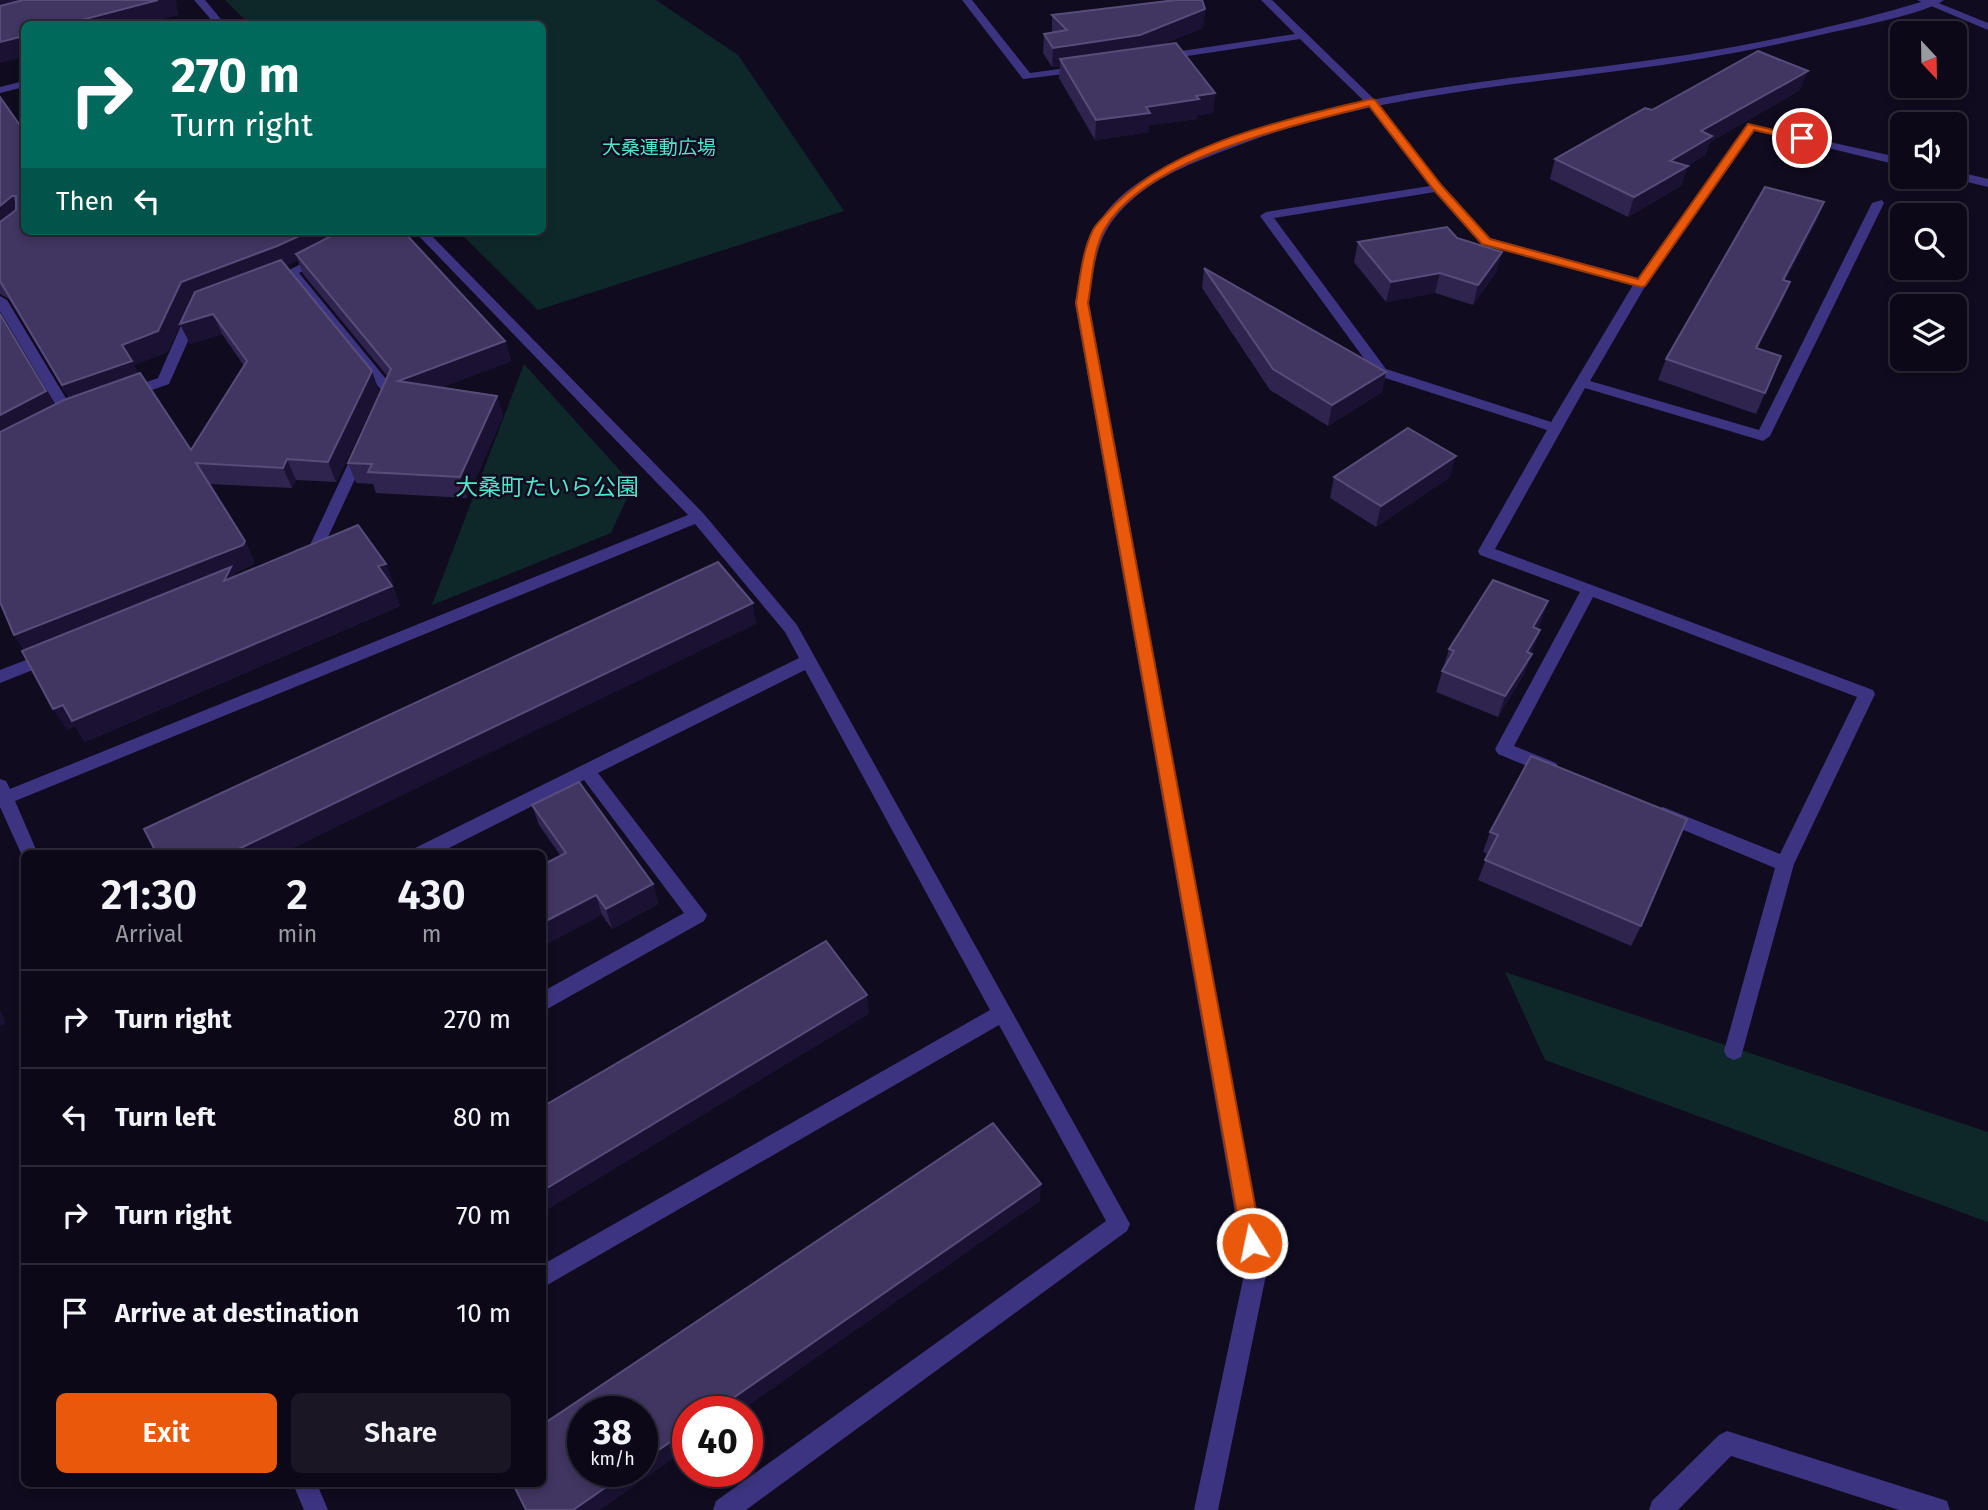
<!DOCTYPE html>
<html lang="en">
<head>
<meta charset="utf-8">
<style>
  :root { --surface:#0c0817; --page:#1a1624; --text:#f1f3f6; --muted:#9a9aa1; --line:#2c2936; --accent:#ea580c }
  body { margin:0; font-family:"Fira Sans","Noto Sans JP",sans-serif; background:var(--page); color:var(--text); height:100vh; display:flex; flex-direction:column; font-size:26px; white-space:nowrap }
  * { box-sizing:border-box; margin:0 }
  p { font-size:23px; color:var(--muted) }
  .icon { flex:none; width:38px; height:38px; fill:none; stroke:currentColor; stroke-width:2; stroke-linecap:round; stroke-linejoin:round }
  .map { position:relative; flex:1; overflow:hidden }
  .panel { position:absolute; left:21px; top:850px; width:525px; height:637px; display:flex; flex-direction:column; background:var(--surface); border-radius:10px; box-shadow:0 4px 10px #0003,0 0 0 2px var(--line) }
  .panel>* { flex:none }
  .guide { position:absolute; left:21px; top:21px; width:525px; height:214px; border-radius:10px; box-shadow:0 4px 10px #0003,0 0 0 2px var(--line); background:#00695c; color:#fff; overflow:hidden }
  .needle { width:46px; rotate:158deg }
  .buttons { position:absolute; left:1890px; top:21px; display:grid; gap:14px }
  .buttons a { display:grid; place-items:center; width:77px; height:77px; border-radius:10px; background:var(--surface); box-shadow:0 4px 10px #0003,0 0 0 2px var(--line); font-size:35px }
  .speed { position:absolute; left:567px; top:1396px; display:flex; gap:14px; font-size:35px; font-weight:700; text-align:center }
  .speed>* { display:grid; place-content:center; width:91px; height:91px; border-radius:50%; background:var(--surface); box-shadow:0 4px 10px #0003,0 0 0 2px var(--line); line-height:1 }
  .speed small { font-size:18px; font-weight:400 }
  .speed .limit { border:10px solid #d22; background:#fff; color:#111 }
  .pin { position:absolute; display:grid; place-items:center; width:60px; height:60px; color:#fff; margin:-30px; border:4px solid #fff; border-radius:50%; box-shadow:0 2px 7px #0007 }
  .me { position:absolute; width:77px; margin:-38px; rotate:350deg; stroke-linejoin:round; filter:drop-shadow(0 0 5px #0008) }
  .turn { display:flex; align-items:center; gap:24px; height:147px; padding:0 35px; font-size:32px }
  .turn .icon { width:91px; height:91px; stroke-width:2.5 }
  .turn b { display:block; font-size:49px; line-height:60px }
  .then { display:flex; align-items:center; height:66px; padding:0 35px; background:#0003; gap:14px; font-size:26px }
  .eta { display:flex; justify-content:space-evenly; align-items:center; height:119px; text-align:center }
  .eta b { font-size:42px; font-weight:600; line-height:49px }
  .action { display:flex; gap:14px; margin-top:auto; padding:14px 35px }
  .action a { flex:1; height:80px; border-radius:10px; background:var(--accent); color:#fff; font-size:28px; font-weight:600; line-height:80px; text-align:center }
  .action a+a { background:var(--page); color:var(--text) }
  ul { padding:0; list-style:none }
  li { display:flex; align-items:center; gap:21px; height:98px; padding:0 35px; border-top:2px solid var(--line) }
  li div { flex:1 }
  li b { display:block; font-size:26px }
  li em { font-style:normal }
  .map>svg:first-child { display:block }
  .green { fill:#0e282a }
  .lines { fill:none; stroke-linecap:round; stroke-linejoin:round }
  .minor { fill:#3d3481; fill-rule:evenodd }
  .tertiary { fill:#3d3481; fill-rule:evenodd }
  .wall { fill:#2f244e; fill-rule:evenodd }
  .shaded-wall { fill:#1b1233 }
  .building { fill:#413561; stroke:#584d7a; stroke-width:2 }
  .route { fill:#ea580c; stroke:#983908; stroke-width:2 }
  .labels { text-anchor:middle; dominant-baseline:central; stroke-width:5; stroke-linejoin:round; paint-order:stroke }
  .far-park-label { font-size:19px; fill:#51e4cb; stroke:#100b1f }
  .park-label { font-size:23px; fill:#51e4cb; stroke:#100b1f }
</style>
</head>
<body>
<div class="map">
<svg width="1988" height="1510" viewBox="0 0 1988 1510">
  <rect width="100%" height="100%" fill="#100b1f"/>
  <g class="green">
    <polygon points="225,0 656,0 738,55 844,211 538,310 458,231 542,231 542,24 249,24"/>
    <polygon points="524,364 633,485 611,533 432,605"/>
    <polygon points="1505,972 1988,1132 1988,1222 1545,1060"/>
  </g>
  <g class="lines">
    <g class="minor">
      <polygon points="194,0 205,0 225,24 215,24"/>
      <polygon points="962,0 972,0 1030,73 1081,66 1087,69 1081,72 1023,79"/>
      <path d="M1261,0H1272L1375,100L1442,185L1490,238L1638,278L1748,124L1902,158V166L1755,130L1647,283L1590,381L1759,430L1872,203L1882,200L1884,203L1770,436L1763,441L1585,388L1495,549L1873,690L1875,694L1794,864L1741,1057L1734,1060L1727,1057L1724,1051L1775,868L1657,819L1654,814L1657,809L1663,807L1780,854L1857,697L1593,597L1514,746L1556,763L1559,768L1556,773H1544L1498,754L1495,749L1580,592L1480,555L1478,551L1547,430L1376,375L1260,216L1266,212L1430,186L1367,104L1300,39L1161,60L1156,57L1161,54L1295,34ZM1435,192L1482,244L1633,285L1551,422L1386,369L1274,218Z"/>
      <polygon points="1917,0 1931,0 1988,23 1988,30"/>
      <polygon points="24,81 24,87 0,93 0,87"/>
      <polygon points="1955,171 1988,179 1988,187 1951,178 1955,177"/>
      <polygon points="414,231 427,231 703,513 797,625 1130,1224 1127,1231 746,1510 713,1510 716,1501 1106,1221 999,1025 542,1288 542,1265 990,1010 805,670 598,773 707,915 704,921 549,1008 542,1010 542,992 684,913 584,780 437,854 411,854 413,849 799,658 785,632 695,524 15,801 38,854 24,854 24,860 0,807 0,779 6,781 10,789 688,515"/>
      <polygon points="323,253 329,257 328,260 299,273 396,391 388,407 378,407 376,404 382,391 285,272"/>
      <polygon points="0,296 7,300 76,415 67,422 57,422 55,419 61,414 0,311"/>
      <polygon points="193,310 200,314 169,384 132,397 122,397 122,391 158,378 186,314"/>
      <polygon points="361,446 368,451 321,552 301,559 295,558 293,554 295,550 310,545 354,451"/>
      <polygon points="52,650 58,652 60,656 58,660 0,683 0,670"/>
      <polygon points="1727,1431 1938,1498 1947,1501 1950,1510 1899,1510 1731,1456 1678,1510 1649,1510 1652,1501 1719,1435"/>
      <polygon points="293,1484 317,1484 328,1510 304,1510"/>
    </g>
    <path class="tertiary" d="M1928,0H1944C1927,13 1857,27 1833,32C1764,48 1695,61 1625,70C1489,88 1354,99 1226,150C1187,165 1146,181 1118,214C1096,238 1093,272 1089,303L1267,1270L1218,1510H1194L1245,1270L1075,303C1081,263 1088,227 1119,198C1147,172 1185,157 1221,143C1370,85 1529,79 1686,55C1768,42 1849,24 1928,0Z"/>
  </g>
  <g class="wall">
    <polygon points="1205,9 1203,28 1163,44 1215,93 1213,113 1197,115 1197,119 1149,125 1149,132 1095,140 1059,78 1060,66 1052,67 1043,53 1044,34 1052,33 1052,15"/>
    <polygon points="1800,90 1710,142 1705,155 1687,166 1681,186 1628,217 1550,179 1555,159 1652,110"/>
    <path d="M0,97L24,231H403L505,341L511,361L442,387L497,396L503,416L467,498L376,493L373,484L356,483L348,463L388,377L303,274L298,260L286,266L379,391L336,482L296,480L292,488L209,484L245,541L254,561L252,565L234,573L236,576L394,585H392L400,606L85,742L75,726L67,730L24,650L14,635L46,391L54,405L69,398L9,299L0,294ZM190,303L180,324L190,344L222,334L244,366L191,450L138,374L134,365L167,352Z"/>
    <polygon points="1824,202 1816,222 1785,281 1790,282 1782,302 1757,349 1781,356 1756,414 1658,380 1666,359"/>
    <polygon points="1457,238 1502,252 1496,272 1473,305 1435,293 1386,302 1354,262 1358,242"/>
    <polygon points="1204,268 1386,372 1382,392 1328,426 1270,390 1202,288"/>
    <polygon points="1334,477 1450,477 1376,527 1330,498"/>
    <polygon points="1548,601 1541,621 1537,629 1540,630 1524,674 1498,717 1436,692 1449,649"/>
    <polygon points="1531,756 1641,926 1631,946 1478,880 1488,854 1483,852 1490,832"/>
    <polygon points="532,805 653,884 658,904 612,929 539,825"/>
  </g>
  <g class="shaded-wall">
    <polygon points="0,0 65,0 0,16"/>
    <polygon points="158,0 175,0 178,6 176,6 179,15 144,24 66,24"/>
    <polygon points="1205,9 1203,28 1139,54 1060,59 1060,66 1052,67 1053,48"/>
    <polygon points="24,36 24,57 0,63 0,42"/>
    <polygon points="1808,71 1800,90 1710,142 1705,155 1673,175 1688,166 1681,186 1628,217 1634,197 1701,131"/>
    <polygon points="1215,93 1213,113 1197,115 1197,119 1149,125 1149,132 1095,140 1096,120 1146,107 1196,96"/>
    <polygon points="12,196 22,216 0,234 0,206"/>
    <polygon points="1824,202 1816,222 1775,300 1783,280"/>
    <polygon points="310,231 359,231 296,254 298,260 285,267 190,303 167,352 134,365 142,381 73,406 62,385 122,345 181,282"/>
    <polygon points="1502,252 1496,272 1473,305 1478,285"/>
    <polygon points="1440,273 1435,293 1386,302 1391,282"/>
    <polygon points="1790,282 1782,302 1747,369 1756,348"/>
    <polygon points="213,314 222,334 190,344 180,324"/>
    <polygon points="505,341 511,361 405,401 398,381"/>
    <polygon points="372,371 379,391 336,482 328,462"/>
    <polygon points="1386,372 1382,392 1328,426 1332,405"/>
    <polygon points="46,391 57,412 0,442 0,415"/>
    <polygon points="497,396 503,416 467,498 460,477"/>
    <polygon points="1456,456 1450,477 1376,527 1381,506"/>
    <polygon points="287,459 296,480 292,488 283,468"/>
    <polygon points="245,541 254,561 252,565 234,573 241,587 28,656 14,635"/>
    <polygon points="386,564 394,585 386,587 378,566"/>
    <polygon points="392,586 400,606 85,742 75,726 67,730 53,709"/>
    <polygon points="1548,601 1541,621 1526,648 1533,627"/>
    <polygon points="753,603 756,624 281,854 228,854"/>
    <polygon points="1540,630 1533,651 1520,672 1527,652"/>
    <polygon points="1532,654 1524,674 1498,717 1505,696"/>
    <polygon points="653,884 658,904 612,929 606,909"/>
    <polygon points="596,895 602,915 542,947 542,923"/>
    <polygon points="867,995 869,1014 542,1213 542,1191"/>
    <polygon points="0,1009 6,1024 0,1026"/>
    <polygon points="1041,1184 1040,1201 739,1412 713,1412"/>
    <polygon points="688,1430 688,1448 600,1510 573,1510 628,1472 642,1472 642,1461"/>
  </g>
  <g class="building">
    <polygon points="23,0 158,0 66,24 24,24 24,36 0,42 0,6"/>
    <polygon points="1176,0 1202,0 1205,9 1140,35 1053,48 1044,34 1067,30 1052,15"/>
    <polygon points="1176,43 1215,93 1196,96 1199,99 1146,107 1150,113 1096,120 1060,59"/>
    <polygon points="1758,51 1808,71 1701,131 1712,136 1670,161 1688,166 1634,197 1555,159 1645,108 1652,110"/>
    <polygon points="0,97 24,131 24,231 310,231 277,246 181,282 158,331 122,345 132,361 62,385 0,281 0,222 16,210 16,196 12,196 0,206"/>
    <polygon points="1765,187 1824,202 1783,280 1790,282 1756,348 1781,356 1765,393 1666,359"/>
    <polygon points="1447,227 1457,238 1502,252 1478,285 1440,273 1391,282 1358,242"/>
    <polygon points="341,231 403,231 505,341 398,381 497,396 460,477 368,472 372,464 348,463 391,369 296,254"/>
    <polygon points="281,260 372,371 328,462 287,459 283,468 196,463 245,541 243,545 14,635 0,602 0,432 64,400 140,373 191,450 247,361 213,314 180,324 195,292"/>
    <polygon points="1204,268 1386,372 1332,405 1273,369"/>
    <polygon points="0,314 46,391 0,415"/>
    <polygon points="1408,428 1456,456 1381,506 1334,477"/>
    <polygon points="358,525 386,564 378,566 392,586 72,721 63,705 53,709 22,651 231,567 224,581"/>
    <polygon points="718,562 753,603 228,854 157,854 144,829"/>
    <polygon points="1493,580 1548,601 1533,627 1540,630 1527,652 1532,654 1505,696 1442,671 1454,651 1449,649"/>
    <polygon points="1531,756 1687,819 1641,926 1485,860 1498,835 1490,832"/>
    <polygon points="579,782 653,884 606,909 596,895 542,923 542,865 566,853 532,805"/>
    <polygon points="826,941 867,995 542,1191 542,1107"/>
    <polygon points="993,1123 1041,1184 713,1412 688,1412 688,1430 642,1461 642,1412 583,1412 583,1472 628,1472 573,1510 526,1510 513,1484 542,1484 542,1425"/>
  </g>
  <path class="route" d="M1371,99L1375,100L1442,186L1490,239L1638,279L1748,124L1807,138L1802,141L1754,130L1645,286L1641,287L1482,244L1434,190L1369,106C1294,126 1145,157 1104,230C1093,251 1092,280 1088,303L1262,1243L1259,1250L1252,1253L1245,1250L1242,1243L1076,303C1080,279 1082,252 1093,230C1096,224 1102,219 1106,214C1166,144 1286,120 1371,99Z"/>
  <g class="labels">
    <g class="far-park-label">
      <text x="659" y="147">大桑運動広場</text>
    </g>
    <g class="park-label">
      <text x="547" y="487">大桑町たいら公園</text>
    </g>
  </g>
</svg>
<div class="buttons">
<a><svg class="needle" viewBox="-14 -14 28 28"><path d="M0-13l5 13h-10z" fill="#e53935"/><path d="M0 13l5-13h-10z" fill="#9a9aa1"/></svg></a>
<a><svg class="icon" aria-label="sound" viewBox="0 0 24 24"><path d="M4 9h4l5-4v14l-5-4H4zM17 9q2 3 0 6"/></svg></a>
<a><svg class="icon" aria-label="search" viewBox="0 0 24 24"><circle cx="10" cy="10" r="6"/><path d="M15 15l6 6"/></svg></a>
<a><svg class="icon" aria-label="layers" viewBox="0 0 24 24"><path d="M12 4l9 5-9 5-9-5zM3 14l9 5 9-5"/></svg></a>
</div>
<div class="speed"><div>38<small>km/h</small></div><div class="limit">40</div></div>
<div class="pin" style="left:1802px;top:138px;background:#d93025"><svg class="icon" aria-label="arrive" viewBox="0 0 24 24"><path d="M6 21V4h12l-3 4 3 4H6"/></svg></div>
<svg class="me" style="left:1252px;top:1243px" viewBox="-20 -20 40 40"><circle r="17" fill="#ea580c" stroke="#fff" stroke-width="3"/><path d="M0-11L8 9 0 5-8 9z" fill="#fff"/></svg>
<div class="guide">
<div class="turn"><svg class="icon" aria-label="right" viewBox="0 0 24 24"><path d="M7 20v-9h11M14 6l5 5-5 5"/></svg><div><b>270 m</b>Turn right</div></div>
<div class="then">Then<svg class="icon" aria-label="left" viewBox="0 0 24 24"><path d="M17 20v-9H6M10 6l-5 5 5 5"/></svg></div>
</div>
<section class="panel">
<div class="eta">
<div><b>21:30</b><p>Arrival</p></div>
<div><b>2</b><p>min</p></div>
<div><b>430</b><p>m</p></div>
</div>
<ul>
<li><svg class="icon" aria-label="right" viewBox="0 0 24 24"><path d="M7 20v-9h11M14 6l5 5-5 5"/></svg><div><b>Turn right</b></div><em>270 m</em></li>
<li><svg class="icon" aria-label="left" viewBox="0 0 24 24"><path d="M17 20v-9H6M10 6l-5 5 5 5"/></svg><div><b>Turn left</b></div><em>80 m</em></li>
<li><svg class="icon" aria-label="right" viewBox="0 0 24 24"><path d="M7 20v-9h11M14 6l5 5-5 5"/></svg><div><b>Turn right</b></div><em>70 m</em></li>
<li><svg class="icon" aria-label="arrive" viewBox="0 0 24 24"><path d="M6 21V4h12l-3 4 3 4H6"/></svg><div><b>Arrive at destination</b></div><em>10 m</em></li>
</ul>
<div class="action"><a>Exit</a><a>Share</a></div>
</section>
</div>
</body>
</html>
